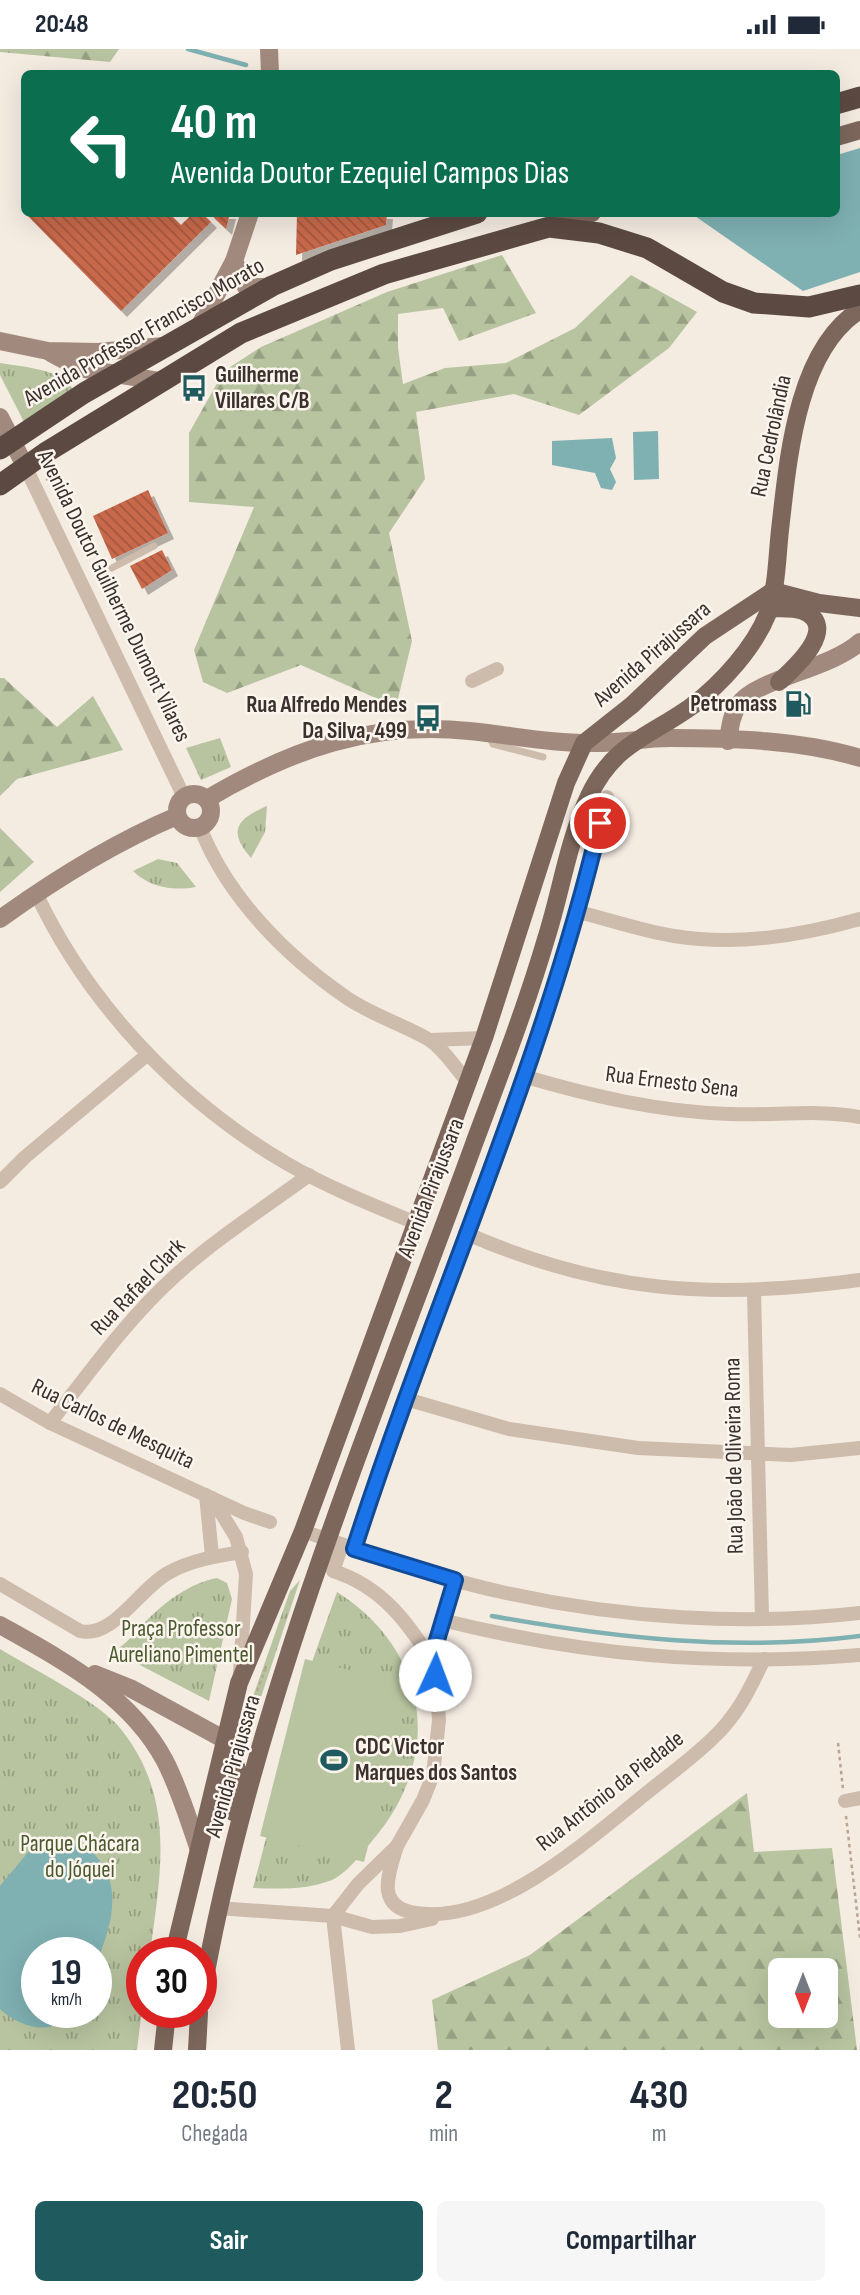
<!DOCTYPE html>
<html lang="pt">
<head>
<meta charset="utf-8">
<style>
  :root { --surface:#fff; --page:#f6f6f7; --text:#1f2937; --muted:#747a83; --accent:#1f5a5e }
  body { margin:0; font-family:"Sofia Sans Condensed",sans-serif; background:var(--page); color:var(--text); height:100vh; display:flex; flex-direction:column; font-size:26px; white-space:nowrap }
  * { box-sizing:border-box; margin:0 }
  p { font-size:23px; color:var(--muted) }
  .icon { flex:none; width:38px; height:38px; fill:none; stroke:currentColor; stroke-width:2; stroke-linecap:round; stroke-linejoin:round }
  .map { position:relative; height:2001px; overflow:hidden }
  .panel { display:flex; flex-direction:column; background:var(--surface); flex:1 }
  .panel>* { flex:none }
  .guide { position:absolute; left:21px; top:21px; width:819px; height:147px; border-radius:10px; box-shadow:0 7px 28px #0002; background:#0b6e4f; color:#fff; overflow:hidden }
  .needle { width:46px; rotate:180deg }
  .tools { position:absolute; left:768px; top:1909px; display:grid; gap:14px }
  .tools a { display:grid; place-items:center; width:70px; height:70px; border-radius:10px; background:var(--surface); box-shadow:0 7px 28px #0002; font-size:35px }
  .speed { position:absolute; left:21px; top:1888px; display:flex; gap:14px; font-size:35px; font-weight:700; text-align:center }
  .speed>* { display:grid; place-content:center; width:91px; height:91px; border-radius:50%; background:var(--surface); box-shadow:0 7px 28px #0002; line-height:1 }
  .speed small { font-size:18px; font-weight:400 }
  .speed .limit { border:10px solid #d22; background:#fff; color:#111 }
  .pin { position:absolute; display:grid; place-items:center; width:60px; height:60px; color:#fff; margin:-30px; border:4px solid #fff; border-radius:50%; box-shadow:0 2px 7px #0007 }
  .me { position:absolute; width:77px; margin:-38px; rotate:2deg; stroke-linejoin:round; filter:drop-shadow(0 0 5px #0008) }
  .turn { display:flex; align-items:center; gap:24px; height:147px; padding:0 35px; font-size:32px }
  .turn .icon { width:91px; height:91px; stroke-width:2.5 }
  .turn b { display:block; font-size:49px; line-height:60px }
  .eta { display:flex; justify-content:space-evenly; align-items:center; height:119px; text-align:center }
  .eta b { font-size:42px; font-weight:700; line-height:49px }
  .primary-button { display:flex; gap:14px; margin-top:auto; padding:14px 35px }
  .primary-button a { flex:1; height:80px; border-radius:10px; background:var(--accent); color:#fff; font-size:28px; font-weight:700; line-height:80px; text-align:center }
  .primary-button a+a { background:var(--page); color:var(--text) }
  .status { display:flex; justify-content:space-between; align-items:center; height:49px; padding:0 35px; background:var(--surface); direction:ltr }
  .status svg { height:19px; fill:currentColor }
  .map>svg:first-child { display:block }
  .grass { fill:url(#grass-tufts); fill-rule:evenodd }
  .forest { fill:url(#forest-firs); fill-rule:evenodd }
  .pitch { fill:#b8c4a0 }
  .water { fill:#7fb0b2 }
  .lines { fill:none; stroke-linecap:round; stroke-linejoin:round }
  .stream { stroke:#7fb0b2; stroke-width:4.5 }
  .building { fill:url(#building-back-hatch); filter:url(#shadow) }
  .path { stroke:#b9a596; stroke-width:2.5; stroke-dasharray:3.5 3.5; stroke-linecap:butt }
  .lane { stroke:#cdbbac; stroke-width:7 }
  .street { stroke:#cdbbac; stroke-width:14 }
  .secondary { stroke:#a18a7d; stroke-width:18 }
  .primary { stroke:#7d675c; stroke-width:18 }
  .highway { stroke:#5c4a42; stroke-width:21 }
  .route-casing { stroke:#114b97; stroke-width:18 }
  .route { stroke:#1a73e8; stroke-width:12 }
  .labels { text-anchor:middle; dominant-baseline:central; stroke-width:5; stroke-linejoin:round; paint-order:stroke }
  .street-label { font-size:23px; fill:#3b302b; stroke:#fbf5ee }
  .poi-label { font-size:23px; font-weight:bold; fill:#3b302b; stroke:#fbf5ee; text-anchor:start }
  .park-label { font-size:23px; fill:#4a5a2e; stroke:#fbf5ee }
</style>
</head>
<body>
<div class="status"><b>20:48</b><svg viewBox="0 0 49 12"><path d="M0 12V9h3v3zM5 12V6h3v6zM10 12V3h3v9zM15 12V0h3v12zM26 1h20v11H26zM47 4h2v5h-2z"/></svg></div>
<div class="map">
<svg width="860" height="2001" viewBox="0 0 860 2001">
  <defs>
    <pattern id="grass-tufts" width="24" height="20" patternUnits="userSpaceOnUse" patternTransform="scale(1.75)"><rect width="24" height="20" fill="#b8c4a0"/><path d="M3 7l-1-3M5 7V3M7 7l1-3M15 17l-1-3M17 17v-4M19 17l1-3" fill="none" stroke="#97a083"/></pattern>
    <pattern id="forest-firs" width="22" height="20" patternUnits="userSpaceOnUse" patternTransform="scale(1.75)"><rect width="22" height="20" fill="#b8c4a0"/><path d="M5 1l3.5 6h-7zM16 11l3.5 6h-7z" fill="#97a083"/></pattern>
    <pattern id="building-back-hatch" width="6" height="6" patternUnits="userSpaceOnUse" patternTransform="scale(1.75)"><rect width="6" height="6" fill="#c8694b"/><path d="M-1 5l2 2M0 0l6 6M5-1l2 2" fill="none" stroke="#a4573f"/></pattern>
    <filter id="shadow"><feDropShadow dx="6" dy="6" stdDeviation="0" flood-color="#0004"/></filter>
  </defs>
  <rect width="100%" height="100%" fill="#f4ebe1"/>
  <g class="grass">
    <path d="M0,314C18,317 67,321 72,340L24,373L0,326Z"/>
    <polygon points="220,689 231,718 201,731 186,699"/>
    <path d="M267,757L265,783L251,809C227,781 237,770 267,757Z"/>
    <path d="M158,810L177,814L196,838C172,842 151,839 133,822Z"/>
    <path d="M217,1529L227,1534L232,1550L209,1652L113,1602C128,1595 135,1583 146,1572C165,1553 190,1534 217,1529Z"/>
    <polygon points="300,1531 245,1696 240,1686 245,1670 290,1542"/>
    <path d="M337,1543C427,1600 444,1703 377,1786C366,1799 348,1824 332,1831C307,1841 279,1840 253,1839L313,1610Z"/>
    <path d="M0,1600C31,1619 99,1653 120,1679C176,1748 161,1823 150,1904H142V1960L137,2001H0ZM37,1904H96V1964H37Z"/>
  </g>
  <g class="forest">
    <polygon points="0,0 119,0 110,13 0,3"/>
    <polygon points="502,206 536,264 459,292 443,259 398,265 398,299 403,335 445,319 506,314 575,279 631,226 697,263 669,299 579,366 514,345 416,363 425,430 389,484 412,592 396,658 301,616 227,644 203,633 194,601 254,458 189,453 189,384 224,322 261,298 387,243"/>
    <polygon points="0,629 4,629 57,678 93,647 123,701 17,730 0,747"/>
    <polygon points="0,779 34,813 0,843"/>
    <path d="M747,1744L754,1803L832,1799L857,2001H438L432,1951L530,1906ZM780,1922H826V1967H780Z"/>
  </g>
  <polygon class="pitch" points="305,1610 409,1636 364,1813 260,1787"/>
  <g class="water">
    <polygon points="860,99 860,223 803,242 692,165 836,164 837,106"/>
    <polygon points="658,382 659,430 634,431 633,383"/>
    <polygon points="612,389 616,409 610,420 616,433 612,441 601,439 595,424 552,416 552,392"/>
    <path d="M61,1788C71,1793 87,1798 95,1806C125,1838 110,1880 96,1915V1904H37V1964H73C52,1988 21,1979 0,1960V1837L30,1801Z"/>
  </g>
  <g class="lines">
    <g class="stream">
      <polyline points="188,0 246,16"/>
      <path d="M492,1567C614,1589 736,1603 860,1587"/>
    </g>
  </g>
  <g class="building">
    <polygon points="25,164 169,164 181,176 193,164 202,164 211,173 121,262"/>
    <polygon points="209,164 230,164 226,180"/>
    <polygon points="297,164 387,164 386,176 296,206"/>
    <polygon points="148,441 168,484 112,510 93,467"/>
    <polygon points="162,501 172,521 142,540 130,517"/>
  </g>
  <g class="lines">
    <g class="path">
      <polyline points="29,360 66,329"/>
      <polyline points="46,431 54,426 52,422"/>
      <polyline points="252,1655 267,1616"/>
      <polyline points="838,1694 843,1740"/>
      <polyline points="846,1767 860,1889"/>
    </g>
    <g class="lane">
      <polyline points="112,519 154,497"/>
      <polyline points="489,687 493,695 543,708"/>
    </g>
    <g class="street">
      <polyline points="25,417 184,748"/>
      <polyline points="472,632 497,620"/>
      <path d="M200,778C227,848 286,907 347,949C372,966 402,975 428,990C443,999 456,1020 468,1033"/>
      <path d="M36,844C88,955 180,1052 286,1114C327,1138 372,1156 416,1174"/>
      <path d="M579,863C610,871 642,882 674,887C737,897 799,887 860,870"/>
      <polyline points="430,991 484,989"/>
      <path d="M523,1027C591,1047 660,1063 730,1065C773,1067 818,1060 860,1068"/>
      <polyline points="0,1133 25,1108 148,1005"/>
      <path d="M465,1184C602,1244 713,1251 860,1231"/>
      <polyline points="754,1243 762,1569"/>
      <polyline points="0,1345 50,1374 244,1464 270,1473"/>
      <polyline points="406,1350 509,1380 638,1399 791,1406 860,1399"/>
      <path d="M50,1374C89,1324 128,1269 176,1226C217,1189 264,1159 309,1126"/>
      <polyline points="206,1446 212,1507"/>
      <polyline points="212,1449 236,1488 246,1525 240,1624"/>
      <path d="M303,1482C370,1505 437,1529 506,1544C620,1569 744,1577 860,1564"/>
      <path d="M342,1496L333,1522C381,1537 408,1573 433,1614"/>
      <polyline points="354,1500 549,955 579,863 607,748"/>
      <path d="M0,1535L80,1582C113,1590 139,1540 168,1524C191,1511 217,1507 242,1503"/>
      <path d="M442,1571C582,1606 716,1618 860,1606"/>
      <polyline points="845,1752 860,1749"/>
      <path d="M397,1797C389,1824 374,1858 416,1864C493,1876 582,1796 638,1751C662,1731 689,1712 712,1690C737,1667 750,1640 764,1610"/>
      <polyline points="217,1859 333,1867 372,1878 400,1877 432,1870"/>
      <polyline points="333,1867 358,1835 397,1797 423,1751 433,1726 439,1671 434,1601 455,1531"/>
      <polyline points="333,1867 348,2001"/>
    </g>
    <g class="secondary">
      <polyline points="269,0 270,24"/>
      <polyline points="234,212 246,238 269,238"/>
      <polyline points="199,278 234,212 250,164"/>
      <polyline points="0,292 48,302 98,303 163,297"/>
      <polyline points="51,304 79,319 159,332"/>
      <polyline points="0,368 25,417"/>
      <path d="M728,692C730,679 731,666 739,655C756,630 830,620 860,593"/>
      <circle cx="194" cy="762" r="17"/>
      <path d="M207,750C292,700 370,672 469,682C511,686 553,695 596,694C621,694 645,689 670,689C732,689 801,691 860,709"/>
      <path d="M0,870C57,829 113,794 177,767"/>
      <path d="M0,1576C62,1611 130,1646 165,1712C179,1739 188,1769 198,1798"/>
      <polyline points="95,1625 130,1639 227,1692"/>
    </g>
    <g class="primary">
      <polyline points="836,88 860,81"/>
      <polyline points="552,177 592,164"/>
      <polyline points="773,542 819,554 860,559"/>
      <path d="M770,559C780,560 793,558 803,562C841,578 793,620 779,633"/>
      <polyline points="227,1692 238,1723 233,1763"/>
      <polyline points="174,1904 239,1634 303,1482 484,989 566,734 584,694 632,656 705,587 773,542"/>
      <path d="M201,1951C252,1654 373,1373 475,1092C500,1025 526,958 546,890C561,843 568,792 589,747C614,694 649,688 692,657C722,634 754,599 768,564C777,538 777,508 780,481C788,412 796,301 860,261"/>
      <polyline points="163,2001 167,1964"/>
      <polyline points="197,2001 199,1964"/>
    </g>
    <g class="highway">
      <polyline points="836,55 860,48"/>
      <polyline points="0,400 84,344 272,237 331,211 477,164"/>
      <polyline points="0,436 45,404 241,284 384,225 549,178 599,184 647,199 723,243 754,254 809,258 860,246"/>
    </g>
  </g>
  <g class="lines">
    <defs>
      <path id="route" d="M435,1626L434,1601L455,1531L354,1500C432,1257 541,1023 600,774"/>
    </defs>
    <use href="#route" class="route-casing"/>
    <use href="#route" class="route"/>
  </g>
  <defs>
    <symbol id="bus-bare" viewBox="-9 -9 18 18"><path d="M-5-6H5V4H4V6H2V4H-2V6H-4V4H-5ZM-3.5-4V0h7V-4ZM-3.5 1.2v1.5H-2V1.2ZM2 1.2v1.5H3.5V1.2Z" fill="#1f5a5e" stroke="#fbf5ee" stroke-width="2.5" paint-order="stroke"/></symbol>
    <symbol id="fuel-bare" viewBox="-9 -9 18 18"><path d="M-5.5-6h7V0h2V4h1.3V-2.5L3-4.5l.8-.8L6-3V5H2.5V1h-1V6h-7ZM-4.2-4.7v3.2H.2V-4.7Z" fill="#1f5a5e" stroke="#fbf5ee" stroke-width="2.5" paint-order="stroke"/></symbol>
    <symbol id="stadium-bare" viewBox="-9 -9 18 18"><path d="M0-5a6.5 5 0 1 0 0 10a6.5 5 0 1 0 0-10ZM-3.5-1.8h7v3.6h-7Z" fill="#1f5a5e" stroke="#fbf5ee" stroke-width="2.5" paint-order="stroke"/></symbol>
  </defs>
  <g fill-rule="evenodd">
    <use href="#bus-bare" x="175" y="320" width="38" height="38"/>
    <use href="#fuel-bare" x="779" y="636" width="38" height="38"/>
    <use href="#bus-bare" x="409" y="650" width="38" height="38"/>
    <use href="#stadium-bare" x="315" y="1692" width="38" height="38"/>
  </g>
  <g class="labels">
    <g class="street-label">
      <text transform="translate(144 283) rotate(-30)">Avenida Professor Francisco Morato</text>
      <text transform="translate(771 387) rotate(-78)">Rua Cedrolândia</text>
      <text transform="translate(114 547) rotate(64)">Avenida Doutor Guilherme Dumont Vilares</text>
      <text transform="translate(652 605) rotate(-41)">Avenida Pirajussara</text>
      <text transform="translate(672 1033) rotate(7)">Rua Ernesto Sena</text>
      <text transform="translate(431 1139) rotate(-69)">Avenida Pirajussara</text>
      <text transform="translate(138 1238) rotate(-46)">Rua Rafael Clark</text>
      <text transform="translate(113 1375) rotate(26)">Rua Carlos de Mesquita</text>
      <text transform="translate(734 1407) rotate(-91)">Rua João de Oliveira Roma</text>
      <text transform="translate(233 1717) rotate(-74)">Avenida Pirajussara</text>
      <text transform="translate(610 1742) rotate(-38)">Rua Antônio da Piedade</text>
    </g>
    <g class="poi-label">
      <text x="215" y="326">Guilherme<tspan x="215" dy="26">Villares C/B</tspan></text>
      <text x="777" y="655" text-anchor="end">Petromass</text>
      <text x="407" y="656" text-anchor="end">Rua Alfredo Mendes<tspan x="407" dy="26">Da Silva, 499</tspan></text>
      <text x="355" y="1698">CDC Victor<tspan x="355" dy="26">Marques dos Santos</tspan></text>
    </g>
    <g class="park-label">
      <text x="181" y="1580">Praça Professor<tspan x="181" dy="26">Aureliano Pimentel</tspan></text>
      <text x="80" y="1795">Parque Chácara<tspan x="80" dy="26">do Jóquei</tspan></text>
    </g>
  </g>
</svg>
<div class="tools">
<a><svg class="needle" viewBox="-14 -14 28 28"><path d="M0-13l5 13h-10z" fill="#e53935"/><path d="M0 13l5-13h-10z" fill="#747a83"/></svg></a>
</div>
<div class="speed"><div>19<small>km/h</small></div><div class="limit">30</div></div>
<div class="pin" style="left:600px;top:774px;background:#d93025"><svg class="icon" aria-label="arrive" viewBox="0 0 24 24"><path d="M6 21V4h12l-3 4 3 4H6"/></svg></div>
<svg class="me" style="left:435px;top:1626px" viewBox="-20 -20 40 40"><circle r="19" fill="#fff"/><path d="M0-13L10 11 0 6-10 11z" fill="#1a73e8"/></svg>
<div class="guide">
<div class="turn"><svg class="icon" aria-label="left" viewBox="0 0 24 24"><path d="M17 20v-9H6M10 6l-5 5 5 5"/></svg><div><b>40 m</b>Avenida Doutor Ezequiel Campos Dias</div></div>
</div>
</div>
<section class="panel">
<div class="eta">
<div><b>20:50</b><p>Chegada</p></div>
<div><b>2</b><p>min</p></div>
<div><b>430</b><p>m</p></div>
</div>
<div class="primary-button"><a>Sair</a><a>Compartilhar</a></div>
</section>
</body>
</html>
